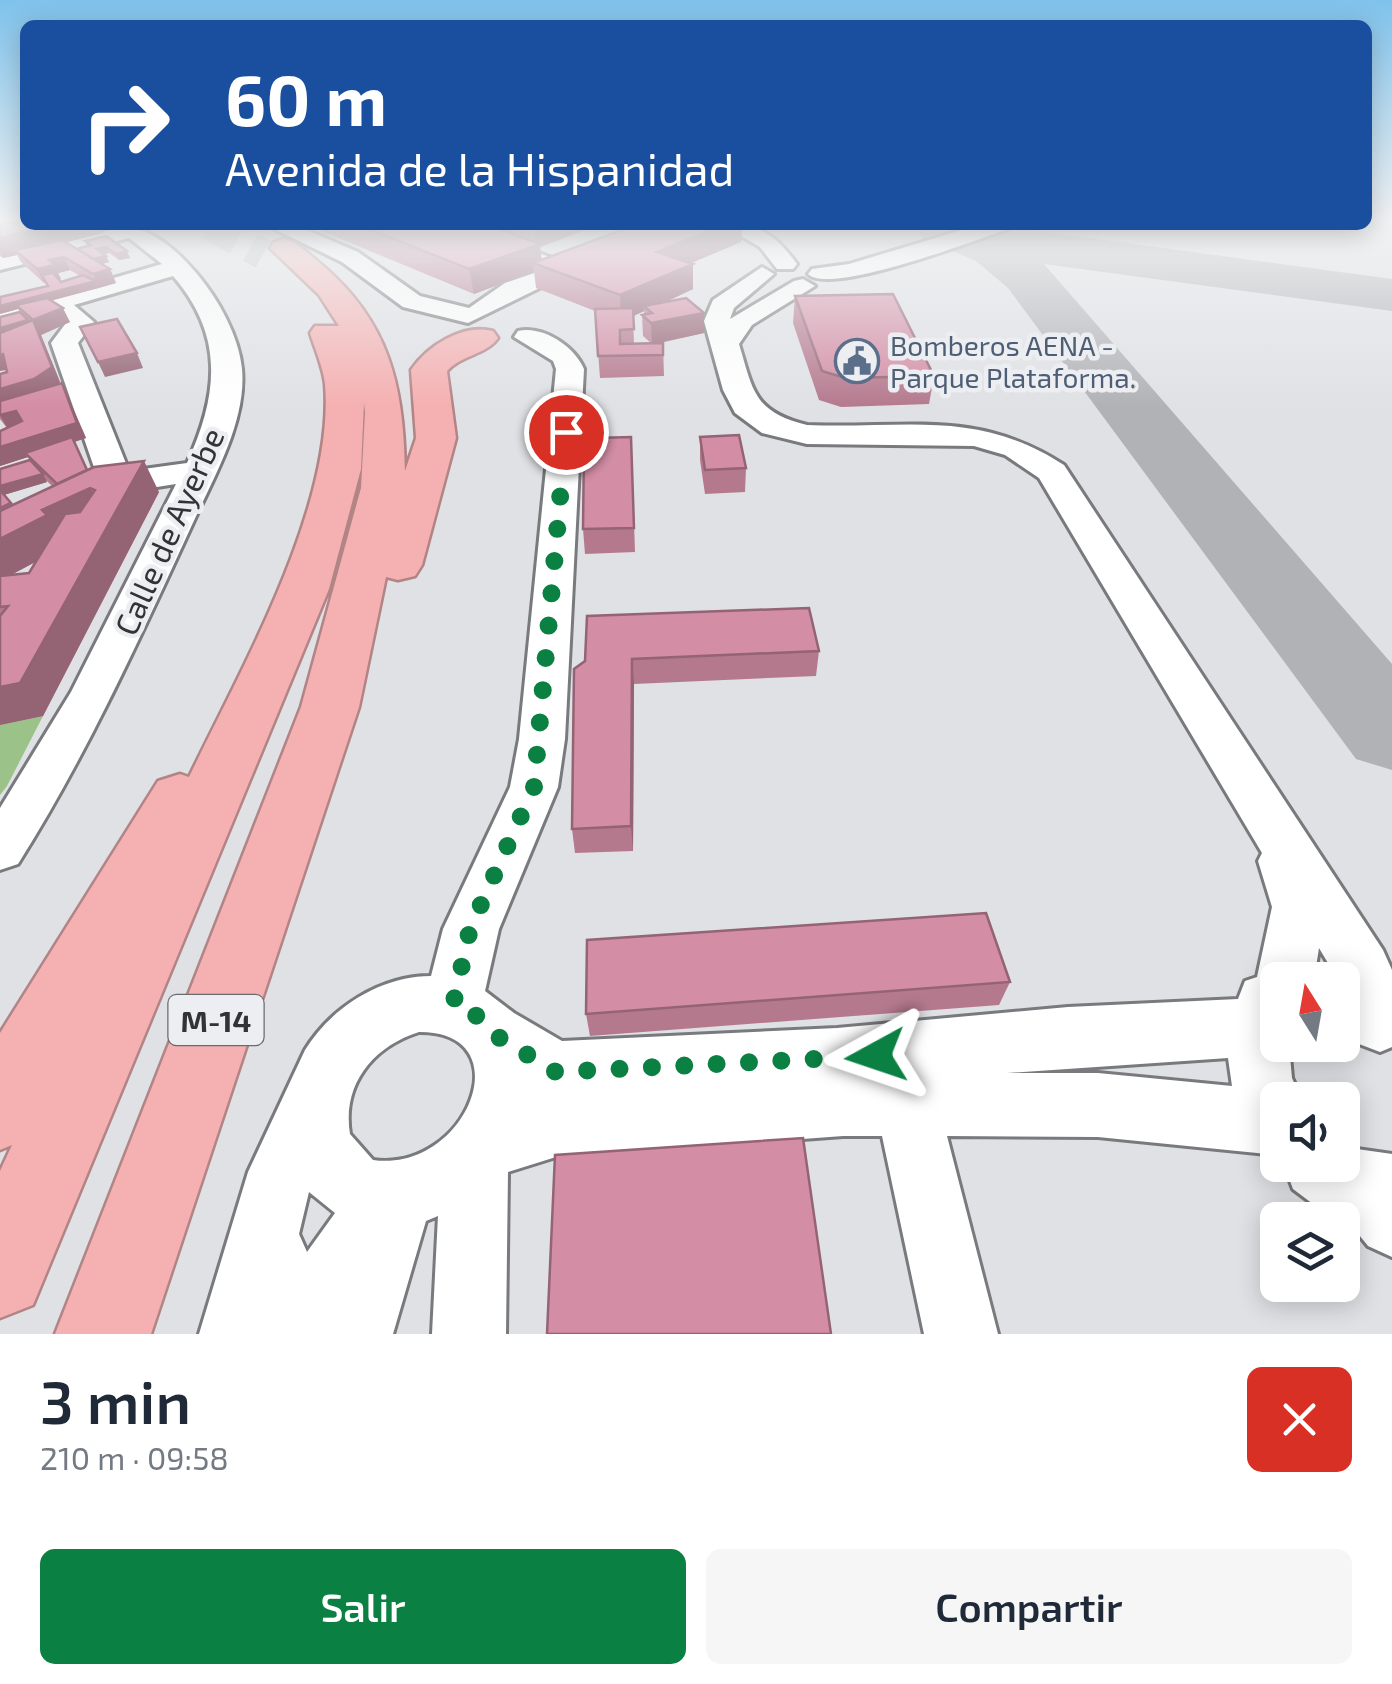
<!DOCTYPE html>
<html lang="es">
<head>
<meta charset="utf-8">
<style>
  :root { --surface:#fff; --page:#f6f6f7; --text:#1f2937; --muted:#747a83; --accent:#0b8043 }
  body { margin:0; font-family:"Exo 2",sans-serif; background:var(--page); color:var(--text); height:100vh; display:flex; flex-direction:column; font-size:38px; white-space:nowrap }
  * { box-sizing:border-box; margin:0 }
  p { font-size:32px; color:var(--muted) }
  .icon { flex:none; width:55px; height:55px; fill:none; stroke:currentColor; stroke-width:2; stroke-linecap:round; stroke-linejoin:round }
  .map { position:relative; height:1334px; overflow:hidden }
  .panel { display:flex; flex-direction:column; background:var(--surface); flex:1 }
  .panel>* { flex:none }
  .guide { position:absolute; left:20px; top:20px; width:1352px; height:210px; border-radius:15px; box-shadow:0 5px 25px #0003; background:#1a4fa0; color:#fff; overflow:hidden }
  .needle { width:65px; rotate:349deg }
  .controls { position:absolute; left:1260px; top:962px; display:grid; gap:20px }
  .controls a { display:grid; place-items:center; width:100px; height:100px; border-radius:15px; background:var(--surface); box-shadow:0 5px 25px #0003; font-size:50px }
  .pin { position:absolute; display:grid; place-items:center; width:85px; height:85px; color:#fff; margin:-42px; border:5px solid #fff; border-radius:50%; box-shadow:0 2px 10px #0007 }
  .me { position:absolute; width:110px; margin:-55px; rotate:265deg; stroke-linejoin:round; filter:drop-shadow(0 0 8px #0008) }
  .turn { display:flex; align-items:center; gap:35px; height:210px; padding:0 40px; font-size:45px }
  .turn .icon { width:130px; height:130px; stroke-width:2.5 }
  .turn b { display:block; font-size:70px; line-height:85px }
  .round { display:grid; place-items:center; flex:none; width:105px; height:105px; border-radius:15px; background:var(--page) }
  .overview { display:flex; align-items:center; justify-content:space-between; height:170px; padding:0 40px }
  h1 { font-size:60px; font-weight:600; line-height:75px }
  .cta { display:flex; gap:20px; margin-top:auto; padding:20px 40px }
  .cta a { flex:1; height:115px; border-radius:15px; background:var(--accent); color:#fff; font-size:40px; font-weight:600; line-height:115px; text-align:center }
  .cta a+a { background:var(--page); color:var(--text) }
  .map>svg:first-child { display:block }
  .green { fill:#9bc289 }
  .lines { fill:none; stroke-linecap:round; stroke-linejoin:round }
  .taxiway { fill:#b1b2b6; fill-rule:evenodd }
  .highway-tunnel { stroke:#bdbec2; stroke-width:31; stroke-dasharray:31 15; stroke-linecap:butt }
  .minor-casing { stroke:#787a7d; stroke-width:6 }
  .highway-casing { stroke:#b18486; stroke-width:5 }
  .minor { fill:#fff; fill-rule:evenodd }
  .highway { fill:#f5b0b1; fill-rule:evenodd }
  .wall { fill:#b5798e; fill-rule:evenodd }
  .shaded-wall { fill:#946374 }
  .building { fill:#d38da5; stroke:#946374; stroke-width:2.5 }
  .route { stroke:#0b8043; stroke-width:18; stroke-dasharray:0 32.4 }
  .labels { text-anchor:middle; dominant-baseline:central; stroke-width:9; stroke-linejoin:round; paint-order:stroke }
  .far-service-label { font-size:28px; fill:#4e5e75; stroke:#eceef2; text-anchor:start }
  .shield { fill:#eceef2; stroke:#6a6b6e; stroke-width:2.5 }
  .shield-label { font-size:30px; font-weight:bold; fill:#333335 }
  .street-label { font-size:32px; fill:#333335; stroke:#eceef2 }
</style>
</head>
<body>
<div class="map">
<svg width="1392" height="1334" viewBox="0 0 1392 1334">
  <rect width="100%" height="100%" fill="#dfe1e5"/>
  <polygon class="green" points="43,716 7,786 0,795 0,725"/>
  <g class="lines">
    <polygon class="taxiway" points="917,225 993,225 1392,279 1392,311 1044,264 1392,664 1392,770 1356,759 1008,288 976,261 922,238"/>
    <polyline class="highway-tunnel" points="210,225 263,254"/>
    <defs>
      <g id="minor">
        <path d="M111,225C149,225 175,248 197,274C218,299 239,336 242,369C247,422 212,480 191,527C138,642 86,756 18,864L0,870V808L71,692L176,484L125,492L0,554V529L98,479L51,343L66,323L51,312L0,327V311L162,264L129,238L0,270V256L114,229ZM173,276C225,336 218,395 187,463L129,471L78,343L94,322L74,305Z"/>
        <polygon points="266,225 295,225 358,252 420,296 469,308 505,283 543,270 431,225 462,225 566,263 570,273 468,323 403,307 342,262"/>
        <path d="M722,225C761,225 774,233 797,264L793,269H777L760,247Z"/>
        <path d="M979,225H1012L1008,229C976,240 829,296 808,274L812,269L849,264Z"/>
        <path d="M762,267L774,274L734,308L730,319L794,281L803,279L815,286L752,325L739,344C753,391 754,412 807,425C905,429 976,408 1064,465L1383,950L1392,970V1047L1380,1052L1359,1044L1342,997V980H1338L1319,948L1314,980H1278V1045H1289L1292,1078L1302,1100H1278V1155L1098,1137L947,1136L998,1334H924L882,1136H843L556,1157L508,1172L506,1334H432L438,1216L426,1221L393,1334H199L248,1172L305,1050C331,1008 380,976 431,976L443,929L510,787L519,739L556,369L553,361L514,337L518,331C543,325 575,347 584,369L565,739L558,787L499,929L485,991L514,1013L562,1041L837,1028L1068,1007L1238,999L1245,981L1257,977L1272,907L1258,861L1262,853L1039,478L1005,455L974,446L807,444L762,433L735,413L723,390L704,321L713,300ZM419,1032C523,1031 467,1173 373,1160L350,1134C342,1085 372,1047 419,1032ZM1228,1058L1232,1086L1098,1073H1007ZM309,1192L335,1213L307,1252L299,1234Z"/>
        <polygon points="1342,1143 1350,1148 1392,1154 1392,1257 1368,1246 1343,1215 1313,1204 1293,1189 1284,1165 1342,1165"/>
      </g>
      <path id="highway" d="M284,239C299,243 310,255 322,265C389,322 404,386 405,471L416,438L411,370C427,346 463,323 493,331L498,338C486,355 461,355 447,371L456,438L422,565L415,576L398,580L386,577L359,707L151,1334H55L301,707L361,488L365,412L364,403L361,469L329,589L33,1305L0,1318V1171L12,1145L0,1150V1033L158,781L180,774L189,777C241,669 335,505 325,384C323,367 315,349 310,333L315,326H339L319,295L270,248L274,242Z"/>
    </defs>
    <use href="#minor" class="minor-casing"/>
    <use href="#highway" class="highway-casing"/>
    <use href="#minor" class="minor"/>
    <use href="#highway" class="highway"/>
  </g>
  <g class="wall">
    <path d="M0,220L25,225H100L103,233L66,242L77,249L87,246L85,241L106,236L130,258L119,260L109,253L104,254L109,262L102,264L110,269L116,283L51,300L70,322L41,335L60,382L55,385L62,383L86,438L74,442L88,470L159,492L43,716L0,725V469L30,460L28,457L0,466V431L7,428L0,419V374L7,372L20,312L18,309L0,314L48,286L46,282L44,283L21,262L17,255L3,258L0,256ZM70,270L80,276L61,282L58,279H61L58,273ZM46,480L52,486L13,505L4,495L47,482ZM35,562L29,573L13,574Z"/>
    <path d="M307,225H599L540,247L542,260L635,225H742L741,242L691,263L693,289L666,302L704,313V333L660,343H663L664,376L600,378L595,311L536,288L534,271L474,294ZM644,311V315H642L643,336L651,343H634L633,316Z"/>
    <polygon points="795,296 934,376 929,404 841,407 819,400 793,323"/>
    <polygon points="631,437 635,552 585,554 583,529"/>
    <polygon points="700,437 746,468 745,492 705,494 700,460"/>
    <polygon points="819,651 816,676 634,684 633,851 575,853 572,829 585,661"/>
    <polygon points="1010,982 999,1005 590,1036 586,1014"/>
  </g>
  <g class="shaded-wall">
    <polygon points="3,220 25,220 47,225 100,225 103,233 20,254 15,250 17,255 3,258 0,252 0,238"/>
    <polygon points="534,225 599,225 540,247 542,266 533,263 534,271 474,294 469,269 536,245"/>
    <polygon points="724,225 742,225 741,242 658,277 657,252"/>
    <polygon points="106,247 109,253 99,256 97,249"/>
    <polygon points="127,251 130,258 119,260 116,254"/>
    <polygon points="106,256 109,262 95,266 92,259"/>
    <polygon points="64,257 70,270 58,273 61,279 44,283 37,269 49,260"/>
    <polygon points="693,264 693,289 648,310 644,306 644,311 621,322 620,295"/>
    <polygon points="110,269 116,283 99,288 93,274"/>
    <polygon points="96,281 99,288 20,309 16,305 18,309 0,314 0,306"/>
    <polygon points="63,308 70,322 41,335 60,382 42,394 0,407 0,389 33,320"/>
    <polygon points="704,313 704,333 652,344 651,323"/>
    <polygon points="28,320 32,327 0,336 0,328"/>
    <polygon points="137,353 143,368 105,377 98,362"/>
    <polygon points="3,354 12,369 0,371 0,355"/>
    <polygon points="62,383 86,438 74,442 91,489 107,519 66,546 3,579 0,596 0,539 42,510 58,485 25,453 28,457 0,466 0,447"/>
    <polygon points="16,411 25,426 9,431 0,415"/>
    <polygon points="144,461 159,492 43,716 0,725 0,687"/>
    <polygon points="43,474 47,482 0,496 0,486"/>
    <polygon points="632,659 634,684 633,851 631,826"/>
  </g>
  <g class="building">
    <polygon points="0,220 9,220 7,221 13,225 25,220 25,225 52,225 0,238"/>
    <polygon points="359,225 488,225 540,244 469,269"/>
    <polygon points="635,225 724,225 657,252 693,264 620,295 533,263"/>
    <polygon points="106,236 127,251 116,254 106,247 97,249 106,256 93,259 77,249 91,245 85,241"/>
    <polygon points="62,240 110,269 93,274 64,257 49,260 55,265 37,269 15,250"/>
    <polygon points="53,273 61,282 83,275 96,281 0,306 0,297 48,286 42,275"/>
    <polygon points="893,294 934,376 845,378 822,371 795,296"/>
    <polygon points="47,298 63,308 33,320 16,305"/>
    <polygon points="686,298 704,313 651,323 642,315 652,313 644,306"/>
    <polygon points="633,308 634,329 620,330 620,344 663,343 663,355 598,356 595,309"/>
    <polygon points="20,312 28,320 0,328 0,317"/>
    <polygon points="117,319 137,353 98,362 80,327"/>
    <polygon points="33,320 52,367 34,379 0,389 0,374 7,372 3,354 0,355 0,333"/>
    <polygon points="62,383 77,423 0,447 0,431 22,421 16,411 0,415 0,401"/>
    <polygon points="739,435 746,468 705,470 700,437"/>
    <polygon points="72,437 87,470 57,484 25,453"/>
    <polygon points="631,437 634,528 583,529 584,445 595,438"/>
    <polygon points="30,460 43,474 0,486 0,469"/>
    <polygon points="144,461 20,683 0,687 0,616 8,606 0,607 0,576 29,573 65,514 80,512 95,490 90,488 42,510 47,515 0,539 0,511 94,467"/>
    <polygon points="0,490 11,503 0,508"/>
    <polygon points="809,608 819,651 632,659 631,826 572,829 574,669 585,661 587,616"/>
    <polygon points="986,913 1010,982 586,1014 587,940"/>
    <polygon points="803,1138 831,1334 547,1334 555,1155"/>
  </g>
  <linearGradient id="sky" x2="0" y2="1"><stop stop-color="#7fc2eb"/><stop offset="0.54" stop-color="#f1f2f3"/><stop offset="1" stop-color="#f1f2f3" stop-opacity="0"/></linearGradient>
  <rect width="1392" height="407" fill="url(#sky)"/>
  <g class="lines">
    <polyline class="route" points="566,432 534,787 470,929 453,1005 477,1016 495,1035 556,1072 876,1056"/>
  </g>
  <defs>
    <symbol id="civic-ring" viewBox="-11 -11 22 22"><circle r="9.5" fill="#eceef2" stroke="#5c6f8a" stroke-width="1.5"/><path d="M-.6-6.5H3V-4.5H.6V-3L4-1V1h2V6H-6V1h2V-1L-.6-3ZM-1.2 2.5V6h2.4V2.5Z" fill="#5c6f8a"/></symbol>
  </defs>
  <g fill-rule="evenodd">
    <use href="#civic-ring" x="832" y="336" width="50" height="50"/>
  </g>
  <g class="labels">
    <g class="far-service-label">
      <text x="890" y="345">Bomberos AENA -<tspan x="890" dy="32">Parque Plataforma.</tspan></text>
    </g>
    <rect class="shield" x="168.5" y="995" width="95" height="50" rx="8"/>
    <g class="shield-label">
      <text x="216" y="1020">M-14</text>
    </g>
    <g class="street-label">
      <text transform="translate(168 531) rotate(-66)">Calle de Ayerbe</text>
    </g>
  </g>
</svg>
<div class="controls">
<a><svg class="needle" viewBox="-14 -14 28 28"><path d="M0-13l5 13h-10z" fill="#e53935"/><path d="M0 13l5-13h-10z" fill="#747a83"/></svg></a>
<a><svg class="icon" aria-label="sound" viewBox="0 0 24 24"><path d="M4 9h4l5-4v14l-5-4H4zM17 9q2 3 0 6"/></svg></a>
<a><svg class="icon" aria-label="layers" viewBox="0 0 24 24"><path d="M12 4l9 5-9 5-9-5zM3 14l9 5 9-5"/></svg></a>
</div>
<div class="pin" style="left:566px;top:432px;background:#d93025"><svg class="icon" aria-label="arrive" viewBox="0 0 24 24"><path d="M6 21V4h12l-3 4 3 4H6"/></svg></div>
<svg class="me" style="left:876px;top:1056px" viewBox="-20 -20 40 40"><path d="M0-17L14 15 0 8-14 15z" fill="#0b8043" stroke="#fff" stroke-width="4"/></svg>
<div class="guide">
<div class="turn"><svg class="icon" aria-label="right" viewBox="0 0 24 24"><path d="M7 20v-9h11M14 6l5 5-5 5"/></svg><div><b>60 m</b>Avenida de la Hispanidad</div></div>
</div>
</div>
<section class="panel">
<div class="overview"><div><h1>3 min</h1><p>210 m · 09:58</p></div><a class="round" style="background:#d93025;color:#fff"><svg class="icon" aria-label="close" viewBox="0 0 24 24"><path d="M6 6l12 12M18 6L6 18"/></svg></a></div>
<div class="cta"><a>Salir</a><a>Compartir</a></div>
</section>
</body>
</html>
